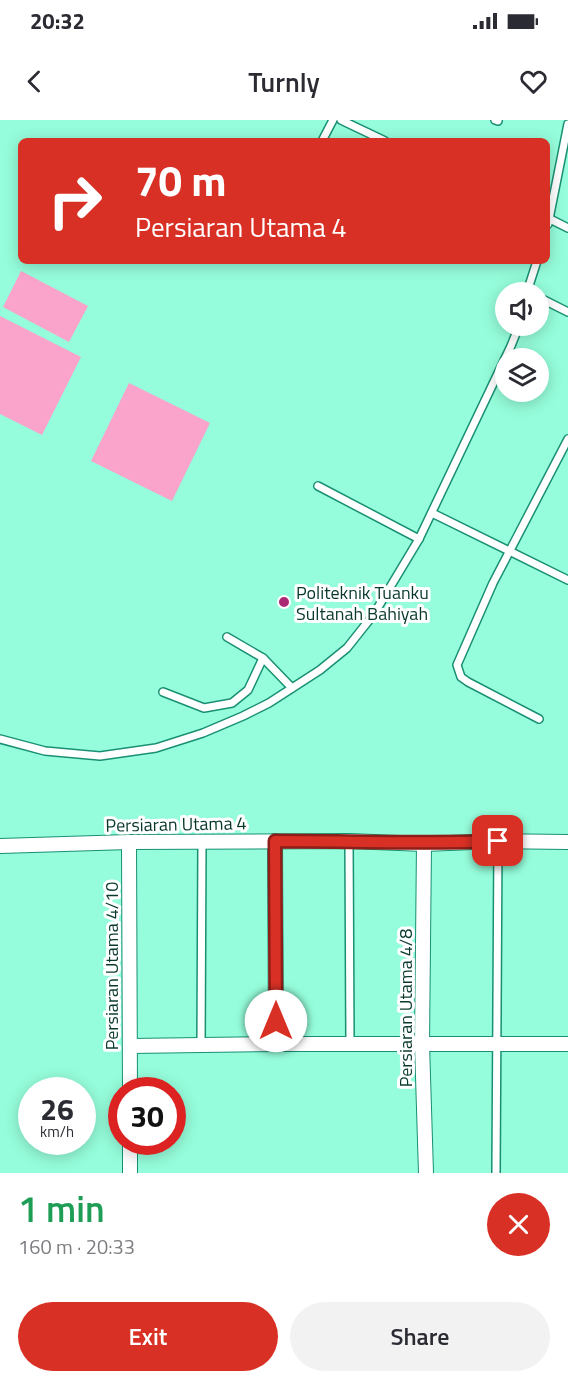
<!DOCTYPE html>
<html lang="en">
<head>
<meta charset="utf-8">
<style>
  :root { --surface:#fff; --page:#f2f2f3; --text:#2b2b33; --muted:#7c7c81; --accent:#d93025 }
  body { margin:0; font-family:"Titillium Web",sans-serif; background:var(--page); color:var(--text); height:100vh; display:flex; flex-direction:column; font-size:22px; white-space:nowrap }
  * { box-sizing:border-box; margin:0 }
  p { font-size:20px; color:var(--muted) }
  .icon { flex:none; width:33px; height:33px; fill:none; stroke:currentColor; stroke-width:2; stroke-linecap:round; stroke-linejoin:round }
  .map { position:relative; height:1053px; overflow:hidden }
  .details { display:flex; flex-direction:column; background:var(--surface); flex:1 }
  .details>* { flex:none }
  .guide { position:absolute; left:18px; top:18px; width:532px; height:126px; border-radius:9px; box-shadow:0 3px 15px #0003; background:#d93025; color:#fff; overflow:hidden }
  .tools { position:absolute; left:495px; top:162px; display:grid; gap:12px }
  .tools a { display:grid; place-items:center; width:54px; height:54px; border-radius:50%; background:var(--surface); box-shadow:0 3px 15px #0003; font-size:30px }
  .speed { position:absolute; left:18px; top:957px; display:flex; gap:12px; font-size:30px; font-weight:700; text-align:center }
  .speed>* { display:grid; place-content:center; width:78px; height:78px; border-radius:50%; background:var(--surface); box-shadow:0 3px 15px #0003; line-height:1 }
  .speed small { font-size:15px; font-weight:400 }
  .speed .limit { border:9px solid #d22; background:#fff; color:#111 }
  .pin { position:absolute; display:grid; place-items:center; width:51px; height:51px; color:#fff; margin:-26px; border-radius:12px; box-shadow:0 3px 9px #0006 }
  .me { position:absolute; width:66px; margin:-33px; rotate:0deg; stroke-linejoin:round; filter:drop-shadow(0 0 4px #0008) }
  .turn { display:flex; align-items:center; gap:21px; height:126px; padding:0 18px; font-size:27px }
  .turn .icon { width:78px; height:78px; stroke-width:2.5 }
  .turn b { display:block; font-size:42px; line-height:51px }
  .round { display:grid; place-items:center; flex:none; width:63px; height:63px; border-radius:32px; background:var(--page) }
  .head { display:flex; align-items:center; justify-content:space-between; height:102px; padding:0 18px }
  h1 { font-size:36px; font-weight:600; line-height:45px; color:#1e9e55 }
  .button { display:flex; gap:12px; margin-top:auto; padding:12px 18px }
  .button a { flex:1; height:69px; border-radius:36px; background:var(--accent); color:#fff; font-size:24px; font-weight:600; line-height:69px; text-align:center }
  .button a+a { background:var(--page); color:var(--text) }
  .status { display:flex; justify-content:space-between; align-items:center; height:42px; padding:0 30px; background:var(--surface); direction:ltr }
  .status svg { height:16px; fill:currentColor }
  header { display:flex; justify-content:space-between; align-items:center; height:78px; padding:0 18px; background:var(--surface); font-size:27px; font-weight:600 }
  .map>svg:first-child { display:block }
  .green { fill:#faa3cb }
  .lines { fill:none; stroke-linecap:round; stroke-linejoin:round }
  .service-casing { stroke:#199073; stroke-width:10 }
  .minor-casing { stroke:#199073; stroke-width:16 }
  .service { stroke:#fff; stroke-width:7 }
  .minor { stroke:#fff; stroke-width:14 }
  .route-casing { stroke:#8d1f18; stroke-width:15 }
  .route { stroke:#d93025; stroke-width:10 }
  .poi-dot { fill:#ac2973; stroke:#fff; stroke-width:2 }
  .labels { text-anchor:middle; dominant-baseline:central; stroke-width:6; stroke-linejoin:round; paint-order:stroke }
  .poi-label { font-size:18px; fill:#09382c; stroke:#fff; text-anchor:start }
  .street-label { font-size:18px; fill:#09382c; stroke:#fff }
</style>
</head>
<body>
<div class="status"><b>20:32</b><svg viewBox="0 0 49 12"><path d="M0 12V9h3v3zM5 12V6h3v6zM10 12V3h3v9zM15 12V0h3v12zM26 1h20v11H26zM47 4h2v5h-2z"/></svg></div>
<header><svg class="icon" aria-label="back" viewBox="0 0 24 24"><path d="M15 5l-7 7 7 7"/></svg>Turnly<svg class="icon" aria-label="heart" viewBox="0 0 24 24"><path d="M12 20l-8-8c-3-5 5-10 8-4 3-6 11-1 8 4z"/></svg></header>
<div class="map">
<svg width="568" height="1053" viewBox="0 0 568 1053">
  <rect width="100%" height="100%" fill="#95fddb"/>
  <g class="green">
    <polygon points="21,151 88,186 69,222 3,187"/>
    <polygon points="0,196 81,237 42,315 0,294"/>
    <polygon points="129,263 210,303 172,381 91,341"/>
  </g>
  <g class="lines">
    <defs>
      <g id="service">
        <polyline points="341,0 385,21"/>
        <polyline points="495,0 498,1"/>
        <polyline points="322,21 333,0"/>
        <polyline points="548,98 568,108"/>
        <polyline points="548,104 568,4"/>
        <polyline points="527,172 537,141"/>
        <polyline points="538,177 568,192"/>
        <polyline points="318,366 419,419"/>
        <polyline points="432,393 568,460"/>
        <polyline points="227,517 263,538 292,568"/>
        <polyline points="163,572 204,588 232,583 248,570 263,538"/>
        <polyline points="539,599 468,562 461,557 457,545 493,463 568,319"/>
        <polyline points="0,619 45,631 100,636 156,628 203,613 243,596 269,583 320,550 347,528 374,494 419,419 511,226 519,206"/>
        <polyline points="349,721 350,924"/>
        <polyline points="201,926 202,722"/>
        <polyline points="496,1053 498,721"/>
      </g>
      <g id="minor">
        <polyline points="275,721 276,924"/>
        <polyline points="129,722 130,970"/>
        <polyline points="424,724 422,924 426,1053"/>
        <polyline points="0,726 129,722 349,721 424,724 498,721 568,722"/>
        <polyline points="130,926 276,924 568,924"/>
        <polyline points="130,1022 130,1053"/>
      </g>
    </defs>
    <use href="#service" class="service-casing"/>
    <use href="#minor" class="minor-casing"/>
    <use href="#service" class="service"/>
    <use href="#minor" class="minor"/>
  </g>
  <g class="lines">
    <defs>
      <path id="route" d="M276,901L275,721C349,721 423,724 498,721"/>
    </defs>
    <use href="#route" class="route-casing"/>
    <use href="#route" class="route"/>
  </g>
  <circle class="poi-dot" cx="284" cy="482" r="6"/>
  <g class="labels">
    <g class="poi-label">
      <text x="296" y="472">Politeknik Tuanku<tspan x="296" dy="21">Sultanah Bahiyah</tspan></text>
    </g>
    <g class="street-label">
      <text transform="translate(176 704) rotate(-1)">Persiaran Utama 4</text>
      <text transform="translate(111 846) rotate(-90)">Persiaran Utama 4/10</text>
      <text transform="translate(405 888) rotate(-90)">Persiaran Utama 4/8</text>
    </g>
  </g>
</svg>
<div class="tools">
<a><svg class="icon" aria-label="sound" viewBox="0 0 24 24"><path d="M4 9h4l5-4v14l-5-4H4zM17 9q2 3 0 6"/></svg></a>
<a><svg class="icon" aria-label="layers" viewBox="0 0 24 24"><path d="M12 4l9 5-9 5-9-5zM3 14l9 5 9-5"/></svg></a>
</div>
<div class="speed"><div>26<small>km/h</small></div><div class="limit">30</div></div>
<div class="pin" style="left:498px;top:721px;background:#d93025"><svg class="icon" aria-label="arrive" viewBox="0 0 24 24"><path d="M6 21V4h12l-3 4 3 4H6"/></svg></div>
<svg class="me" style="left:276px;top:901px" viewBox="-20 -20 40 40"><circle r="19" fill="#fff"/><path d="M0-13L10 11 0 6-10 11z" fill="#d93025"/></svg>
<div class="guide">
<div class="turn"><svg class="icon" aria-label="right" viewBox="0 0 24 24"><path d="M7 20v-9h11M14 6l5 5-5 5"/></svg><div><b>70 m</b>Persiaran Utama 4</div></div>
</div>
</div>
<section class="details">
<div class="head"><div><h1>1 min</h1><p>160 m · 20:33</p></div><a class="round" style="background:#d93025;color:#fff"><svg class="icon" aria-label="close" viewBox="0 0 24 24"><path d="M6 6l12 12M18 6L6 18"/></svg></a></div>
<div class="button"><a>Exit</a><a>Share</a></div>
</section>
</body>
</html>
